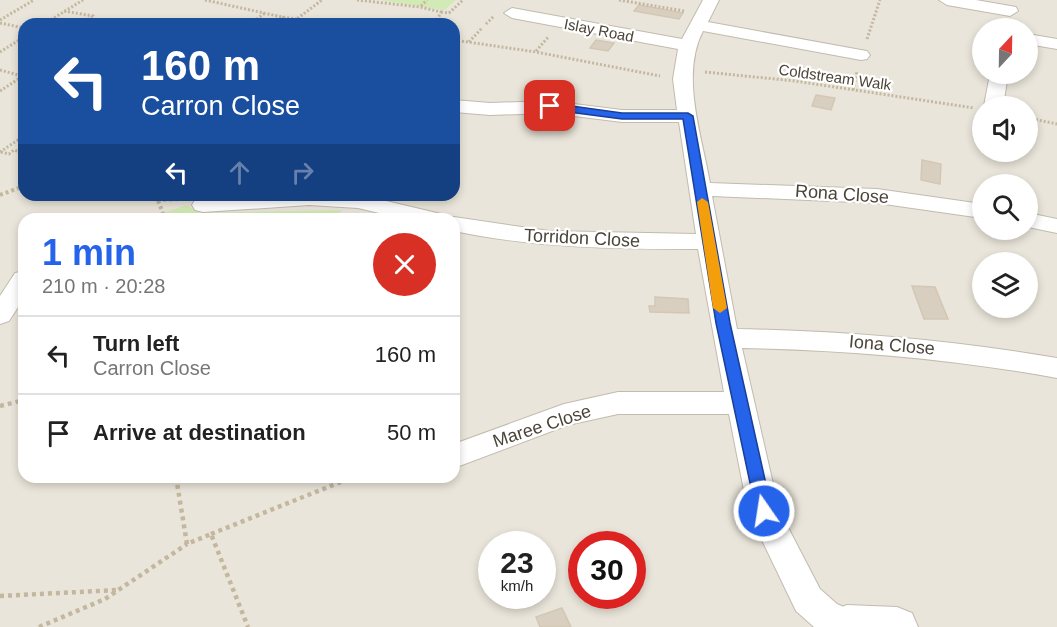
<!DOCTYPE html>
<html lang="en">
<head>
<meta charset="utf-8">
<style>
  :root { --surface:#fff; --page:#f6f6f6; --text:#222; --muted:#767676; --line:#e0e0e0; --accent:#2563eb }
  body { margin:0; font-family:Helvetica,sans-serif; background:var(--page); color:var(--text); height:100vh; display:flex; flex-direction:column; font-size:22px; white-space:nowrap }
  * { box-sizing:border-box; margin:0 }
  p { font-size:20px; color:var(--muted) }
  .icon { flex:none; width:33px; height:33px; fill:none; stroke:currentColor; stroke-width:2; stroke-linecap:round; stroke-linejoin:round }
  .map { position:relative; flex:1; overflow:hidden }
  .panel { position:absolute; left:18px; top:213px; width:442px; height:270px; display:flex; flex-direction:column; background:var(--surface); border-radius:18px; box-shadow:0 3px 9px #0003 }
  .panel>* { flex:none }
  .top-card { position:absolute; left:18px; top:18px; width:442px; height:183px; border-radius:18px; box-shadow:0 3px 9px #0003; background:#1a4fa0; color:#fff; overflow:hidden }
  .needle { width:39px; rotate:22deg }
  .fabs { position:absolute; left:972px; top:18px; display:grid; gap:12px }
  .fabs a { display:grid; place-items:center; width:66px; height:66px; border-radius:50%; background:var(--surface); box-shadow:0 3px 9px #0003; font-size:30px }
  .speed { position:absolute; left:478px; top:531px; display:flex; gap:12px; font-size:30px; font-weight:700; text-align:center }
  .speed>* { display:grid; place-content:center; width:78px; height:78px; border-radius:50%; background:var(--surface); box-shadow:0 3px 9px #0003; line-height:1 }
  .speed small { font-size:15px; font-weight:400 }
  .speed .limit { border:9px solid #d22; background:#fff; color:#111 }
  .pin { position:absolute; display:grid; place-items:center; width:51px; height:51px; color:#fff; margin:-26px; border-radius:12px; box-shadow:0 3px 9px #0006 }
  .me { position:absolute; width:66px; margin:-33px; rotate:347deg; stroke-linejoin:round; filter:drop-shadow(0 0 4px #0008) }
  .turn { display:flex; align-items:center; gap:21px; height:126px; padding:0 24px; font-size:27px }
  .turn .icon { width:78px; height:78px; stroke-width:2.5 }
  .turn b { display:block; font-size:42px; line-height:51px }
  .lanes { display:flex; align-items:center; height:57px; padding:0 24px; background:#0003; justify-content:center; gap:30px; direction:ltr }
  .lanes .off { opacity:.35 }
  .round { display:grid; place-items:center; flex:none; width:63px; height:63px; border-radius:32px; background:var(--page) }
  .headline { display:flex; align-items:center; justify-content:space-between; height:102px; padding:0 24px }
  h1 { font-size:36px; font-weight:700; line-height:45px; color:var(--accent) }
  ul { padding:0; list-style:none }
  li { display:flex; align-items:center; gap:18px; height:78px; padding:0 24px; border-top:2px solid var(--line) }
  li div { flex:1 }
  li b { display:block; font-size:22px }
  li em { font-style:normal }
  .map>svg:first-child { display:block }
  .residential { fill:#eae5da; fill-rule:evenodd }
  .green { fill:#d2eab5 }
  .building { fill:#d8cfc1; stroke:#d3c7b4; stroke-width:1.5 }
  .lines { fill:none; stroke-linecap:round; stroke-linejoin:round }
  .minor-casing { stroke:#c2bbae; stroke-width:2 }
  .tertiary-casing { stroke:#c2bbae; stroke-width:2 }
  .path-far2 { stroke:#c4b79f; stroke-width:3; stroke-dasharray:2 2; stroke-linecap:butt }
  .path-far1 { stroke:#c4b79f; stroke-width:4; stroke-dasharray:3 3; stroke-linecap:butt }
  .path { stroke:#c4b79f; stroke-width:4.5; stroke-dasharray:4 4; stroke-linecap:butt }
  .minor { fill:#fff; fill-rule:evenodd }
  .tertiary { fill:#fff; fill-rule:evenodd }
  .route { fill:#2563eb; stroke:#184099; stroke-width:1.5 }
  .slow { fill:#f59e0b }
  .labels { text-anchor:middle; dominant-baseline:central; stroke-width:4.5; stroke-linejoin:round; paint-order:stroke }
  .far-street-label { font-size:15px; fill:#4b4439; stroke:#fff }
  .street-label { font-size:18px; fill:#4b4439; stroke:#fff }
</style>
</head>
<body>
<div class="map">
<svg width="1057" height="627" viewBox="0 0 1057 627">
  <rect width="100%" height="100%" fill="#f6f3ec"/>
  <path class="residential" d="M0,0H1057V627H0ZM24,24H454V195H24ZM982,28H1028V74H982ZM982,106H1028V152H982ZM982,184H1028V230H982ZM24,219H454V477H24ZM982,262H1028V308H982ZM492,544H543V596H492ZM582,544H633V596H582Z"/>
  <g class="green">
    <polygon points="380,0 456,0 444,10"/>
    <polygon points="187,205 199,213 342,210 334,219 166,219 163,213"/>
  </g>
  <g class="building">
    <polygon points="639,5 683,13 679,19 634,11"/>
    <polygon points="596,40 614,43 608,51 590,48"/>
    <polygon points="816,95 835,98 831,110 812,106"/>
    <polygon points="922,160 941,164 940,184 921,180"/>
    <polygon points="912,286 935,287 948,319 924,319"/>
    <polygon points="655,297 688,299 689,313 650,312 649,306 655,306"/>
    <polygon points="562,608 571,627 540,627 536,617"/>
  </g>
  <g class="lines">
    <defs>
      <g id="minor">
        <path d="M703,0H719L708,22L861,50L867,51L870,55L867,59L861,60L703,31C680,75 702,136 710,183L877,189L982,204V218L877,203L712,196L737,329C845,331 951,340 1057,358V378C953,359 848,350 742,348L779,510L820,589L837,604L859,614L863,627H814L796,611L748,511L729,414H618L568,425L454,468V444L564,404L618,392H724L698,249C616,249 535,248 454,231V219H446L454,217L549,231L696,234L679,122H622L550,113L490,115L454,112V100L490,103L550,101L622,110H677L673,79L678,49L512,18L504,13L512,8L682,39Z"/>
        <polygon points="939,0 976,0 1016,7 1018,11 1010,16 947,5"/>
        <polygon points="1028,34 1057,39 1057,49 1028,44"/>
        <polygon points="990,74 1008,74 1003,106 984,106"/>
        <polygon points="252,195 361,195 441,214 444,219 404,219 358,208 309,205 203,212 195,210 192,205 195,200 203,198"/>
        <polygon points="1028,213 1057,219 1057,233 1028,227"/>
        <polygon points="24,271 24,298 9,321 0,324 0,296 15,273"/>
      </g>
      <polygon id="tertiary" points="847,605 897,607 912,613 918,627 821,627 827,613"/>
    </defs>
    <use href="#minor" class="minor-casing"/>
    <use href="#tertiary" class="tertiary-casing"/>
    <g class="path-far2">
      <polyline points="205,0 282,17 331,24"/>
      <polyline points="357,0 420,7 441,12 435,24"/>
      <polyline points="619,0 684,11"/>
      <polyline points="421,6 427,0"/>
      <polyline points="64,11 93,16 95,22 106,24"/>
      <polyline points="441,12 449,13 463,0"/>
      <polyline points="282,17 290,24 322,0"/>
      <polyline points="0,20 34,0"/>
      <polyline points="0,23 24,28"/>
      <polyline points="44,24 83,0"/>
      <polyline points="81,24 92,17"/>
      <polyline points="113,24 125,24"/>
      <polyline points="250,24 265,13"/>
      <polyline points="486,24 494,16"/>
      <polyline points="867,39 880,0"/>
      <polyline points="454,40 536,52 660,76"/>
      <polyline points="469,42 482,28"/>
      <polyline points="536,51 549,36"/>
      <polyline points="0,52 24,37"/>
      <polyline points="0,70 18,75 20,78 0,91"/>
      <polyline points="705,72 795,81 974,108"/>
      <polyline points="853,90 857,72"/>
      <polyline points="1028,118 1057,124"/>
      <polyline points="0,152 24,136"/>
      <polyline points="1,152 9,154 14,150 24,153"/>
    </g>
    <g class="path-far1">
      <polyline points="0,195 24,186"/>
      <polyline points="156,195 165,219"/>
      <polyline points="157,200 184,199"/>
    </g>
    <g class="path">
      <polyline points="0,406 24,400"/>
      <polyline points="176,477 187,544 211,534 248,627"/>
      <polyline points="211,534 353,477"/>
      <polyline points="0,596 118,590"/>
      <polyline points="39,627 105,599 187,544"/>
    </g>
    <use href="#minor" class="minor"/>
    <use href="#tertiary" class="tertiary"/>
  </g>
  <polygon class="route" points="550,103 622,113 688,113 693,116 730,323 772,511 770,516 764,518 758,516 756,511 716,323 683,119 622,119 546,109 544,106"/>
  <polygon class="slow" points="702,198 708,202 727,308 720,313 713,308 697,202"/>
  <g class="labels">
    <g class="far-street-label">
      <text transform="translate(599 30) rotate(11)">Islay Road</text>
      <text transform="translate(835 77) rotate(8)">Coldstream Walk</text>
    </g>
    <g class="street-label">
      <text transform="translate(842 194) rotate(4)">Rona Close</text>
      <text transform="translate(582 238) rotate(3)">Torridon Close</text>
      <text transform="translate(892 345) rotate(5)">Iona Close</text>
      <text transform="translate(542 426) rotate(-18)">Maree Close</text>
    </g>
  </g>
</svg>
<div class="fabs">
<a><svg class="needle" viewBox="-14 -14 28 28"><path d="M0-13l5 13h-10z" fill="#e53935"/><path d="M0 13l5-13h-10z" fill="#767676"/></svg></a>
<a><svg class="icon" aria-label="sound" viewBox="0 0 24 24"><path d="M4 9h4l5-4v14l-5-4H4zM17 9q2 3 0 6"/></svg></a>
<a><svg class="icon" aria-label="search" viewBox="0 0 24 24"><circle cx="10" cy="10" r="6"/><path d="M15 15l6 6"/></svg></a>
<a><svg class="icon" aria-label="layers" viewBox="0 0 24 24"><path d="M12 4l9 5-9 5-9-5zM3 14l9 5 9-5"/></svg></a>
</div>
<div class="speed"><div>23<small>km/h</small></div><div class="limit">30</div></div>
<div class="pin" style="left:550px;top:106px;background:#d93025"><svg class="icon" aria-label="arrive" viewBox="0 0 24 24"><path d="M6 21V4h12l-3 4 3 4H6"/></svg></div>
<svg class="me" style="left:764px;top:511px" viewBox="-20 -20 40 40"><circle r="17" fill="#2563eb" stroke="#fff" stroke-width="3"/><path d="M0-11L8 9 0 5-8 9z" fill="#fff"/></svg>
<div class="top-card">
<div class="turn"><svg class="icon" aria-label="left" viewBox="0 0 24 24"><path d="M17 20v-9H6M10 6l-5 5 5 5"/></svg><div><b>160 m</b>Carron Close</div></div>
<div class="lanes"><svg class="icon" aria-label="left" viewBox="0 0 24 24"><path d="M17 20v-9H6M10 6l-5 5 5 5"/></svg><svg class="icon off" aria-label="ahead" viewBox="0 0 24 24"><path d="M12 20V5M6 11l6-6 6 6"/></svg><svg class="icon off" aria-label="right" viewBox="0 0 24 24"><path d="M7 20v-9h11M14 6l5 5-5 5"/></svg></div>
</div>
<section class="panel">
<div class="headline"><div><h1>1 min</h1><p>210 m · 20:28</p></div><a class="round" style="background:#d93025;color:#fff"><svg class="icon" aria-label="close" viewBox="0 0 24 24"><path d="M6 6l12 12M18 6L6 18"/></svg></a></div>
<ul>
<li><svg class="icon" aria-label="left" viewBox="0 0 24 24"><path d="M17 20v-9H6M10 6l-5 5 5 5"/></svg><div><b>Turn left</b><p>Carron Close</p></div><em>160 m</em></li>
<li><svg class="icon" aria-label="arrive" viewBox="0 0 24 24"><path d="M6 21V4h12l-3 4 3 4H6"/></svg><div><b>Arrive at destination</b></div><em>50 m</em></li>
</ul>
</section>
</div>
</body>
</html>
